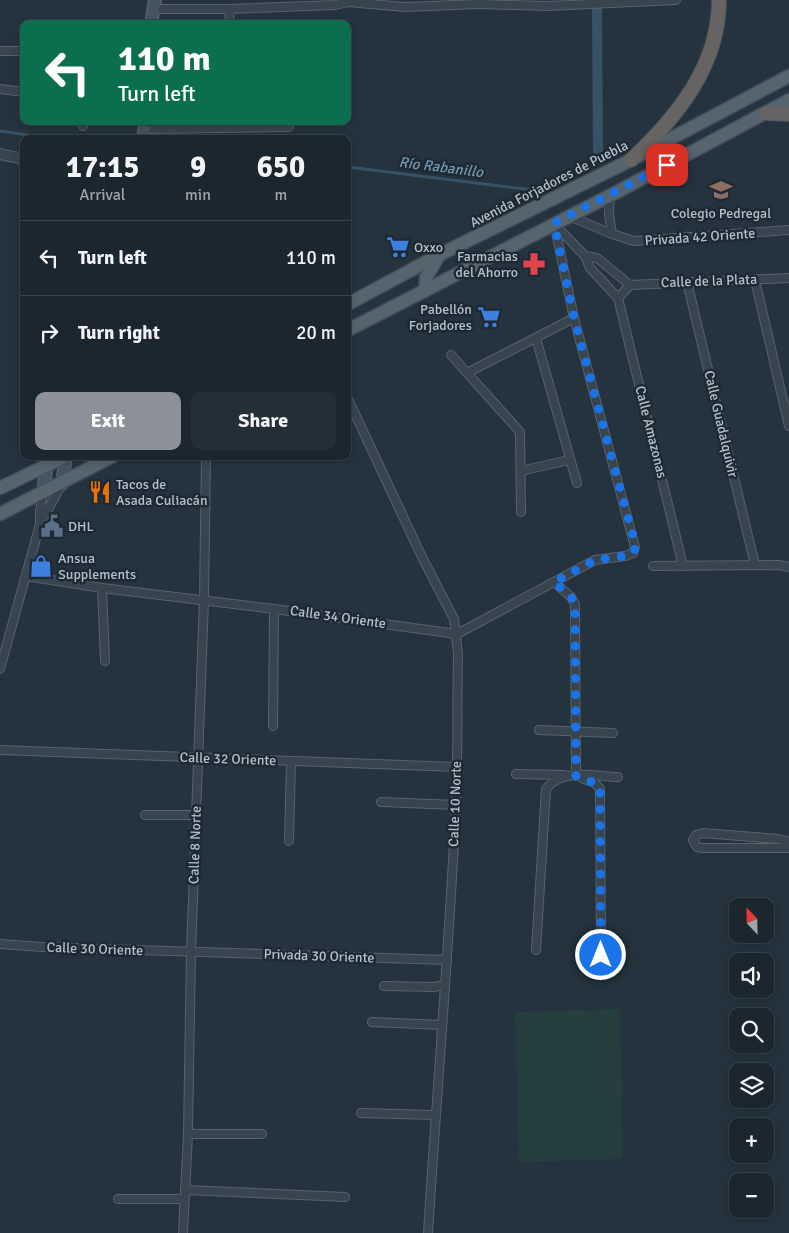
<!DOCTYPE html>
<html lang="en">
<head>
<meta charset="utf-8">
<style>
  :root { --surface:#1b262e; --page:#242e36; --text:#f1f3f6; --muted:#a0a5aa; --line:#39434a; --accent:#8c9099 }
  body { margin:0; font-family:Signika,sans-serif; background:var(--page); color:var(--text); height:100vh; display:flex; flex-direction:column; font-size:19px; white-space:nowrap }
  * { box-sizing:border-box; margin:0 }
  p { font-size:16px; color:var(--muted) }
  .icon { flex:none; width:28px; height:28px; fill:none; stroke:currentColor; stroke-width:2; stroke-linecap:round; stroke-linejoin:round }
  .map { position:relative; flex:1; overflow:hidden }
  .drawer { position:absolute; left:20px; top:135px; width:331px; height:325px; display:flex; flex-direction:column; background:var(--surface); border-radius:10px; box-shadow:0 2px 8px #0003,0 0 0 1px var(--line) }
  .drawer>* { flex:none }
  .banner { position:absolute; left:20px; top:20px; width:331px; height:105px; border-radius:10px; box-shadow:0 2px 8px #0003,0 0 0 1px var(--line); background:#0b6e4f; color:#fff; overflow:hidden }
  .needle { width:32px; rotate:338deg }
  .buttons { position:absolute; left:729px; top:898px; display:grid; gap:10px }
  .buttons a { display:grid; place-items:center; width:45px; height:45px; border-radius:10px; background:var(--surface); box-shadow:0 2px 8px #0003,0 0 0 1px var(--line); font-size:25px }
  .pin { position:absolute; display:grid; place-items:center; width:42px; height:42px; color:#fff; margin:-21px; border-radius:10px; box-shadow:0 2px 8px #0006 }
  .me { position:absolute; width:55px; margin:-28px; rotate:0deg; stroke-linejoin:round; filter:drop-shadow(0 0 4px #0008) }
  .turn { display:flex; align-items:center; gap:18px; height:105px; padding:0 15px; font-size:22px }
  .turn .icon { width:65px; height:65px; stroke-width:2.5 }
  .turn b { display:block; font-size:35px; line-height:42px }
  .eta { display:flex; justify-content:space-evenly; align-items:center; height:85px; text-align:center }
  .eta b { font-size:30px; font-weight:700; line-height:35px }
  .button { display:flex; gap:10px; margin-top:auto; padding:10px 15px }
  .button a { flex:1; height:58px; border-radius:10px; background:var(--accent); color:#fff; font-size:20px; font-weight:700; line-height:58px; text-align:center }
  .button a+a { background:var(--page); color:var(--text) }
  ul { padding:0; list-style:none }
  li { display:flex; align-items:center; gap:15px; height:75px; padding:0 15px; border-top:1px solid var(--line) }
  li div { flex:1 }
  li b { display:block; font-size:19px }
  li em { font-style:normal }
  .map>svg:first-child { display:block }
  .green { fill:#263f3e }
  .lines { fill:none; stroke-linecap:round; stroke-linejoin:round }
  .stream { stroke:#385265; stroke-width:3 }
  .canal { stroke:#385265; stroke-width:10 }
  .minor-casing { stroke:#56636c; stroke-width:10 }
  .tertiary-casing { stroke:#56636c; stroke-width:12 }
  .secondary-casing { stroke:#56636c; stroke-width:14 }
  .primary-casing { stroke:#414e57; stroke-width:15 }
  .trunk-casing { stroke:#435059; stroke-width:16 }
  .minor { stroke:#38454e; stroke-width:8 }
  .tertiary { stroke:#38454e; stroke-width:10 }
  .secondary { stroke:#465461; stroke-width:11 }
  .primary { stroke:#56646e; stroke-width:12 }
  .trunk { stroke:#656462; stroke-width:14 }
  .route { stroke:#1a73e8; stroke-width:9; stroke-dasharray:0 16.2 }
  .labels { text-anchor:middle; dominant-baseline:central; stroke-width:5; stroke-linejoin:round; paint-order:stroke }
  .street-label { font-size:14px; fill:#b4c0c9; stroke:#1d2a33 }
  .poi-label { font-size:14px; fill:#b4c0c9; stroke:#1d2a33; text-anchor:start }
  .water-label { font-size:15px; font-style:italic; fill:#7496ac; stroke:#1d2a33 }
</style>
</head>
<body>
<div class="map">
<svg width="789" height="1233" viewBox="0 0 789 1233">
  <rect width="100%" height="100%" fill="#24333e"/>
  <polygon class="green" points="620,1009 623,1159 519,1162 515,1012"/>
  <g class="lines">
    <g class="stream">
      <polyline points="0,131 55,139"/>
      <polyline points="348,167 533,190"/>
    </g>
    <polyline class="canal" points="597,8 598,159"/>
    <defs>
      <g id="minor">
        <polyline points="152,9 229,9 335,5 348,2 405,7 478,4 548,6 676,0"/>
        <polyline points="229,9 230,24"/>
        <polyline points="0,51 24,51"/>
        <polyline points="0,89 24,92"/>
        <polyline points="83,121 83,126"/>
        <polyline points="145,129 289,127"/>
        <polyline points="610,195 609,214 612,234"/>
        <polyline points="569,216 612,234 634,241 789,230"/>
        <polyline points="555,225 585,256 590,268 618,298 683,566"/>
        <polyline points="585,256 597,258 630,285"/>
        <polyline points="755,280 789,426"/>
        <polyline points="687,282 755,565"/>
        <polyline points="630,285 789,278"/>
        <polyline points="618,298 630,285"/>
        <polyline points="536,338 577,483"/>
        <polyline points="451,355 520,432 521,512"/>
        <polyline points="467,373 574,318"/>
        <path d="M348,399L421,555L454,619L458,654C457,704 458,755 456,806C449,948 437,1090 428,1233"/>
        <polyline points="521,471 569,460"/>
        <polyline points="40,524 40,511 43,493"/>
        <polyline points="653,566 779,565 789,567"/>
        <polyline points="26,576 102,588 274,609 457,634 595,560 625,556 633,553 635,547 574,318 554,223"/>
        <polyline points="554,582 571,597 575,604 576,776"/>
        <polyline points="102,588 105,661"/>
        <polyline points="0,669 40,524 62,484"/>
        <polyline points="273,726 274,609"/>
        <polyline points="539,730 613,733"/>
        <polyline points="0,750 456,767"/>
        <polyline points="516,774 565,775"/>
        <polyline points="582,778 595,783 600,789 601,955"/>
        <polyline points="381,802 456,805"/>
        <polyline points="145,815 196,815"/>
        <polyline points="289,841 291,761"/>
        <polyline points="789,842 778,839 703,833 696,835 693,840 697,847 702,848 789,848"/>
        <polyline points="0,944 42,947 447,960"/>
        <path d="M536,950L546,789C562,768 594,776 618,777"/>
        <polyline points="384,986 433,987 445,985"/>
        <polyline points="372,1022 442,1025"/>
        <polyline points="361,1113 435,1115"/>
        <polyline points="188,1134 262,1134"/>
        <polyline points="185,1190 345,1197"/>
        <polyline points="118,1199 184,1199"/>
        <polyline points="183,1233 188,1134 191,952 204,600 206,456"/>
      </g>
      <polyline id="tertiary" points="0,154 24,159"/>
      <g id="secondary">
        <polyline points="151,24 155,0"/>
        <polyline points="143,139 146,121"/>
        <polyline points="62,484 66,456"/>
        <polyline points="43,493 48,456"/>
      </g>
      <g id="primary">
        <polyline points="425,291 426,278 439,255"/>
        <polyline points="348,304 439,255 623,164 789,76"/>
        <polyline points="348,330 617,192 789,100"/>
        <polyline points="0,488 66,456"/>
        <polyline points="0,514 113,456"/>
      </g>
      <g id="trunk">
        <polyline points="767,113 789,114"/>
        <path d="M631,160C677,117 719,66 719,0"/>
      </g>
    </defs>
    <use href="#minor" class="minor-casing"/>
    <use href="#tertiary" class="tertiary-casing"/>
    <use href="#secondary" class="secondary-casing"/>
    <use href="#primary" class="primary-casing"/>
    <use href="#trunk" class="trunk-casing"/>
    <use href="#minor" class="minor"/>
    <use href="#tertiary" class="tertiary"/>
    <use href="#secondary" class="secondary"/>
    <use href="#primary" class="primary"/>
    <use href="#trunk" class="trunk"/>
  </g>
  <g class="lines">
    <polyline class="route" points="601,955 600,789 595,783 576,776 575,604 571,597 554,582 595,560 625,556 633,553 636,547 574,318 554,223 667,165"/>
  </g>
  <defs>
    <symbol id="school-bare" viewBox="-9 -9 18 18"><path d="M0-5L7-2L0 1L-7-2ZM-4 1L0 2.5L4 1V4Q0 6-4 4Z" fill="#8d6e63" stroke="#1d2a33" stroke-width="2.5" paint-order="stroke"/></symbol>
    <symbol id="supermarket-bare" viewBox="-9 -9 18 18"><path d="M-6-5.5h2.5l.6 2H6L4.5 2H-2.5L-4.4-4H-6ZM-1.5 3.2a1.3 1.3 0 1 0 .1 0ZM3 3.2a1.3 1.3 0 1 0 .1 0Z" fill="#3f7fe0" stroke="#1d2a33" stroke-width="2.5" paint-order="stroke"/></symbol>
    <symbol id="pharmacy-bare" viewBox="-9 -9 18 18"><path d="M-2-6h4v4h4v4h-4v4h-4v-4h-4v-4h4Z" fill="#e0444e" stroke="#1d2a33" stroke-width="2.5" paint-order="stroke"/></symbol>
    <symbol id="restaurant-bare" viewBox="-9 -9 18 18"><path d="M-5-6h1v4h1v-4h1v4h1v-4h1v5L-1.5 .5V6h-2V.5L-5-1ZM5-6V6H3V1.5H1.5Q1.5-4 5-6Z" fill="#e8710a" stroke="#1d2a33" stroke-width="2.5" paint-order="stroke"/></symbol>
    <symbol id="civic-bare" viewBox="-9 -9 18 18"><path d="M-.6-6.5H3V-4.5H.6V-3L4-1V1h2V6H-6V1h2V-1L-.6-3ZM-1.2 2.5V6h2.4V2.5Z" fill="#5c6f8a" stroke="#1d2a33" stroke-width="2.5" paint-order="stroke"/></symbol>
    <symbol id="shop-bare" viewBox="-9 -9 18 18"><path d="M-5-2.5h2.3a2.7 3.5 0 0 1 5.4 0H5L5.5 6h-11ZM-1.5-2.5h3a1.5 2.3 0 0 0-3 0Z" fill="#3f7fe0" stroke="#1d2a33" stroke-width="2.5" paint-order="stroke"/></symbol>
  </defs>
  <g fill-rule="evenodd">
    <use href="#school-bare" x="705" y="174" width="32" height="32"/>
    <use href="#supermarket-bare" x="382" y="231" width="32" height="32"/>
    <use href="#pharmacy-bare" x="518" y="248" width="32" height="32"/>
    <use href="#supermarket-bare" x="473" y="301" width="32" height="32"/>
    <use href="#restaurant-bare" x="84" y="476" width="32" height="32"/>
    <use href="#civic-bare" x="36" y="510" width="32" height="32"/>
    <use href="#shop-bare" x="25" y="550" width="32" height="32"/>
  </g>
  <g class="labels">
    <g class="street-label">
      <text transform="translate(549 184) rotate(-27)">Avenida Forjadores de Puebla</text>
      <text transform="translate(700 237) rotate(-4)">Privada 42 Oriente</text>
      <text transform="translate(709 281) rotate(-2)">Calle de la Plata</text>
      <text transform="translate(721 424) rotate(77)">Calle Guadalquivir</text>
      <text transform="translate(651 432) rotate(76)">Calle Amazonas</text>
      <text transform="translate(338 617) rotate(8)">Calle 34 Oriente</text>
      <text transform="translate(228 759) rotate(2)">Calle 32 Oriente</text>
      <text transform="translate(455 804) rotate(-88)">Calle 10 Norte</text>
      <text transform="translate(195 845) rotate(-88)">Calle 8 Norte</text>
      <text transform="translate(95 949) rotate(2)">Calle 30 Oriente</text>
      <text transform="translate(319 956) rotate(2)">Privada 30 Oriente</text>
    </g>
    <g class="poi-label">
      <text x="721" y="213" text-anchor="middle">Colegio Pedregal</text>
      <text x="414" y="247">Oxxo</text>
      <text x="518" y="256" text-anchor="end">Farmacias<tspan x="518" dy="16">del Ahorro</tspan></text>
      <text x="472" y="309" text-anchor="end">Pabellón<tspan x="472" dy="16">Forjadores</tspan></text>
      <text x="116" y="484">Tacos de<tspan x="116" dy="16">Asada Culiacán</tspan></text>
      <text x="68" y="526">DHL</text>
      <text x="58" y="558">Ansua<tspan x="58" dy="16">Supplements</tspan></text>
    </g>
    <g class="water-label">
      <text transform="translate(441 167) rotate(7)">Río Rabanillo</text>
    </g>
  </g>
</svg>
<div class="buttons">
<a><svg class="needle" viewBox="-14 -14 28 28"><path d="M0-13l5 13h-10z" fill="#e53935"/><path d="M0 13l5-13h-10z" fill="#a0a5aa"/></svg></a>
<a><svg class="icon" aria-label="sound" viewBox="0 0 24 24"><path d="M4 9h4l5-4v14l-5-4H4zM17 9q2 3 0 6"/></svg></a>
<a><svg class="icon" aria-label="search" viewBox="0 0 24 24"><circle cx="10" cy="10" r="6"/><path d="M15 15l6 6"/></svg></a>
<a><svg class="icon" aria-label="layers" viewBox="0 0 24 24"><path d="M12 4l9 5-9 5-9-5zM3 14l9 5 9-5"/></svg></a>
<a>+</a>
<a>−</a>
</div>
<div class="pin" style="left:667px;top:165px;background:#d93025"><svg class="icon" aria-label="arrive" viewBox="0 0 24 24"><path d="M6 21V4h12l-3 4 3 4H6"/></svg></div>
<svg class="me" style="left:601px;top:955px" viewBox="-20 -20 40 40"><circle r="17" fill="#1a73e8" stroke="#fff" stroke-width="3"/><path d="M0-11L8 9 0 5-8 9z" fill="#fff"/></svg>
<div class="banner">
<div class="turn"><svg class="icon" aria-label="left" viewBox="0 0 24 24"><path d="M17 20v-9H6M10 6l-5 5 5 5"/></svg><div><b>110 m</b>Turn left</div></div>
</div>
<section class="drawer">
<div class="eta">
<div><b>17:15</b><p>Arrival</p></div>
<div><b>9</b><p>min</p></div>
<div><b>650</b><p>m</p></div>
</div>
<ul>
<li><svg class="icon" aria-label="left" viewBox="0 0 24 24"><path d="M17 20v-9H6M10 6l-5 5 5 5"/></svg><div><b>Turn left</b></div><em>110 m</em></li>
<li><svg class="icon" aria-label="right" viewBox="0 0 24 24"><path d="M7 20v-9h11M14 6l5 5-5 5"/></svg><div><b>Turn right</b></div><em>20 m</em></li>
</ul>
<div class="button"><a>Exit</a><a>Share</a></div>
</section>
</div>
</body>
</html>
